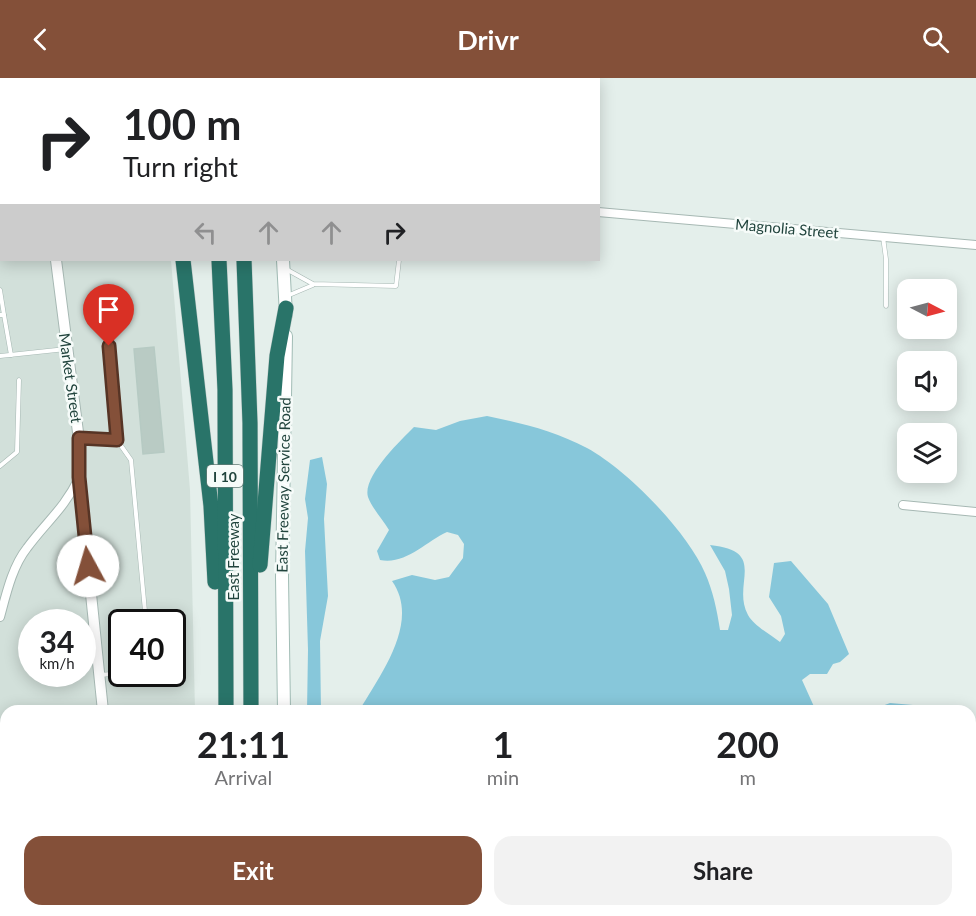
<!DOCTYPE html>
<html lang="en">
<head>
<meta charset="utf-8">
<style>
  :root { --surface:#fff; --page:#f2f2f2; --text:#202124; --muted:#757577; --accent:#845039 }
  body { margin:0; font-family:Lato,sans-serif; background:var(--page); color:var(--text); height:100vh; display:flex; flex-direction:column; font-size:22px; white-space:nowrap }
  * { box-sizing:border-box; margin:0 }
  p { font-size:20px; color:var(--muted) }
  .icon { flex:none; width:33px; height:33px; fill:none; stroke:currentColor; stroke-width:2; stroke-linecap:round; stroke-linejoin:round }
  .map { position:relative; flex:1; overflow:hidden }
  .sheet { position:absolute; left:0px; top:627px; width:976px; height:212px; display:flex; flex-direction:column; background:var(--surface); border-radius:18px 18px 0 0; box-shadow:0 3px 15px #0003 }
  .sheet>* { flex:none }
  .hud { position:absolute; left:0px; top:0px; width:600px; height:183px; box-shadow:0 3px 15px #0003; background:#fff; color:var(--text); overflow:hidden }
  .needle { width:39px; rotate:96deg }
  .tools { position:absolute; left:897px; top:201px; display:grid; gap:12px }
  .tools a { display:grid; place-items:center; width:60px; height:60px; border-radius:12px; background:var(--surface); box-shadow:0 3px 15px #0003; font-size:30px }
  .speed { position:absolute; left:18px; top:531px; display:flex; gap:12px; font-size:30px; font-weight:700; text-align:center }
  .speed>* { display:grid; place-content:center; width:78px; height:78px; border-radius:50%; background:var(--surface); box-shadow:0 3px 15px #0003; line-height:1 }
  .speed small { font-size:15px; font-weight:400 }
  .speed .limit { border:3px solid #111; border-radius:9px; background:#fff; color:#111 }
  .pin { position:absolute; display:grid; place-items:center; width:51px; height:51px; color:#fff; margin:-62px -26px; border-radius:50% 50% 50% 0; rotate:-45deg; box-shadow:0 0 6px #0007 }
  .pin .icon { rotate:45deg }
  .me { position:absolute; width:66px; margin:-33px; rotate:354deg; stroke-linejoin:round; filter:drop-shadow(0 0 4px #0008) }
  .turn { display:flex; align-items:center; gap:21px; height:126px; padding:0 24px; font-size:27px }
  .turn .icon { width:78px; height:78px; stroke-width:2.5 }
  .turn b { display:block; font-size:42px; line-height:51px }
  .lanes { display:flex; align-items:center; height:57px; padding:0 24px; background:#0003; justify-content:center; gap:30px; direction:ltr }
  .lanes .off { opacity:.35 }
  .eta { display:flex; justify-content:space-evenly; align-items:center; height:102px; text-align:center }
  .eta b { font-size:36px; font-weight:700; line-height:42px }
  .button { display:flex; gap:12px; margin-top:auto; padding:12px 24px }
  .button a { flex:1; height:69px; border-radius:18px; background:var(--accent); color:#fff; font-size:24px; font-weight:700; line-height:69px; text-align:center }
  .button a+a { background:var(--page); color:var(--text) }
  header { display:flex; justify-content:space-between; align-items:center; height:78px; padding:0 24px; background:var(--accent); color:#fff; font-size:27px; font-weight:700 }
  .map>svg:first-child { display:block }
  .built { fill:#d2e0da; fill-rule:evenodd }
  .water { fill:#87c7da }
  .building { fill:#b9cbc4; stroke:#b6cac3; stroke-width:1.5 }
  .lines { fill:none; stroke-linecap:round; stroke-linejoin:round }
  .service-casing { stroke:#a6b8b3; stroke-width:5 }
  .minor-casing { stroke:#a6b8b3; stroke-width:10 }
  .tertiary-casing { stroke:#a6b8b3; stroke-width:12 }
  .secondary-casing { stroke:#a1bcb5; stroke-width:14 }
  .motorway-casing { stroke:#c1cbc9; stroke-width:16 }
  .service { stroke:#fff; stroke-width:4 }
  .minor { stroke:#fff; stroke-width:8 }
  .tertiary { stroke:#fff; stroke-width:10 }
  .secondary { stroke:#fff; stroke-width:12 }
  .motorway { stroke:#297469; stroke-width:15 }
  .route-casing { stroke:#563425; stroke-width:15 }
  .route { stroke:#845039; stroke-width:10 }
  .labels { text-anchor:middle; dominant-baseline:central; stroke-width:5; stroke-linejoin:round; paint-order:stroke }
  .shield { fill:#f6fbf9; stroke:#617b75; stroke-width:1.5 }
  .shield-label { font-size:14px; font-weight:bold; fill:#21443d }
  .street-label { font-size:15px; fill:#21443d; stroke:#f6fbf9 }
</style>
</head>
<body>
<header><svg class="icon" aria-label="back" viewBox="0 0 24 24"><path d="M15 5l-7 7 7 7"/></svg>Drivr<svg class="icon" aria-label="search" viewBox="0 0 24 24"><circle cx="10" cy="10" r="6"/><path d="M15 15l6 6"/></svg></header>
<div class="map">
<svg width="976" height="838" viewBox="0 0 976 838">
  <rect width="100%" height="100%" fill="#e4efeb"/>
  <path class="built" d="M0,0H153L2,2V182H171L190,412L195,633H6V673H0ZM32,544H82V596H32ZM122,544H172V596H122Z"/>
  <g class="water">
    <path d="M487,338C522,345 555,353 587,370C626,391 687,453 705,495C713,513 717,532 720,552H728L732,537L729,511L725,493L710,467C769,473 731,506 748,537C754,548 770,556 780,564L785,556L781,538L769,519L774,485L791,483L828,526L849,576L840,584L833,586L827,596H810L802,602L816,633H359C380,597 421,544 392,503L412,497L435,502L449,499L463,480L464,466L458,457L447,454C425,464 406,487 380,482L377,473L389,452C383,442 372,430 368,419C362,399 401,362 414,349L436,352L460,343Z"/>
    <polygon points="322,379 327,406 324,441 328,518 320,563 321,633 307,633 308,572 305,473 308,440 305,421 310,382"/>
    <polygon points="890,625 936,629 950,633 869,633"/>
    <polygon points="0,769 6,769 6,832 287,833 284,838 27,838 0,835"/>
    <polygon points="900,832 901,838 492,838 491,833"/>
  </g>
  <polygon class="building" points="154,269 164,374 143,376 134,271"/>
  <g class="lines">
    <defs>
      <g id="service">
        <polyline points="283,0 283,2"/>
        <polyline points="307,0 307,2"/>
        <polyline points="369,0 370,2"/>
        <polyline points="402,0 402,2"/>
        <polyline points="382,2 382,0"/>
        <polyline points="406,2 406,0"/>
        <polyline points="409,2 409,0"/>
        <polyline points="416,2 418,0"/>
        <polyline points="0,122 2,122"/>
        <polyline points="883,159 886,181 886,228"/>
        <polyline points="286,191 313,206 396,208 399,182"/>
        <polyline points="0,212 4,237"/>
        <polyline points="287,218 313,207"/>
        <polyline points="0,237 4,237 11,277"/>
        <polyline points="109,268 117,362"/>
        <polyline points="0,278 66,271"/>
        <polyline points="81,360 117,362 131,382 146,544"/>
        <polyline points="0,388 17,374 19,302"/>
        <polyline points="100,597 122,595"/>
      </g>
      <g id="minor">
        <polyline points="598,134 976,167"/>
        <polyline points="903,427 976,434"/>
        <path d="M0,539C6,517 12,489 27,470C46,444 64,431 79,400"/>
        <polyline points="0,656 6,659"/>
        <polyline points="0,687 6,686"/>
      </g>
      <g id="tertiary">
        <polyline points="33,0 34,2"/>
        <polyline points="56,182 80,370 79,399 103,633"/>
        <polyline points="127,832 128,838"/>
      </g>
      <g id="secondary">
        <polyline points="161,0 161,2"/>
        <polyline points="265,0 265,2"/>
        <polyline points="283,182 286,237"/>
        <polyline points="284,633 282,499 286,258"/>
        <polyline points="299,832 300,838"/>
      </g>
      <g id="motorway">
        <polyline points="200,0 200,2"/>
        <polyline points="225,0 226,2"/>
        <polyline points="183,182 211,428 215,504"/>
        <polyline points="219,182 225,312 226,633"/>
        <polyline points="244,182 250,345 251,633"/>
        <polyline points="260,487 277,278 286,230"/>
        <polyline points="235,832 235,838"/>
        <polyline points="260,832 261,838"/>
      </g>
    </defs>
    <use href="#service" class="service-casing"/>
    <use href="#minor" class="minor-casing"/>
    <use href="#tertiary" class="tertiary-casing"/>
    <use href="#secondary" class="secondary-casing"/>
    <use href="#motorway" class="motorway-casing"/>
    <use href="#service" class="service"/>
    <use href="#minor" class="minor"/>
    <use href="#tertiary" class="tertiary"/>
    <use href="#secondary" class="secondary"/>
    <use href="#motorway" class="motorway"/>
  </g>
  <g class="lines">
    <defs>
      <polyline id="route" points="88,488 79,399 79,360 117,362 109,268"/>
    </defs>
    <use href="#route" class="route-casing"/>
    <use href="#route" class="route"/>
  </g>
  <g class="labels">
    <rect class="shield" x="207" y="387" width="36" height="22" rx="4.5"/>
    <g class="shield-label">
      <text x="225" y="398">I 10</text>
    </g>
    <g class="street-label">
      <text transform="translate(787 150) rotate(5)">Magnolia Street</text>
      <text transform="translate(71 300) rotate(82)">Market Street</text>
      <text transform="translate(283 407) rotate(-89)">East Freeway Service Road</text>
      <text transform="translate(233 479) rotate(-90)">East Freeway</text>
    </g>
  </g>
</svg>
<div class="tools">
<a><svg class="needle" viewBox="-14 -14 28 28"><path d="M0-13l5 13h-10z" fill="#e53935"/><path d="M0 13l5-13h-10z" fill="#757577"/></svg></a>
<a><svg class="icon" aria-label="sound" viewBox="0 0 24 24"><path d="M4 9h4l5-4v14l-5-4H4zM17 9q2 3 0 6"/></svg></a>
<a><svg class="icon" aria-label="layers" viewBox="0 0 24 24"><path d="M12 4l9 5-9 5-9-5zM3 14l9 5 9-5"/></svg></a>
</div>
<div class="speed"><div>34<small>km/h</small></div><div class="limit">40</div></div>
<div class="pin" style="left:109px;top:268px;background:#d93025"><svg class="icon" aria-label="arrive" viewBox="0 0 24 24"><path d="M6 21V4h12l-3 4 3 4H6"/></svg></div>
<svg class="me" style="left:88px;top:488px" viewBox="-20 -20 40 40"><circle r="19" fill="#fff"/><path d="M0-13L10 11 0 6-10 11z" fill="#845039"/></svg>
<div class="hud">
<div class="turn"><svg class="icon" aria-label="right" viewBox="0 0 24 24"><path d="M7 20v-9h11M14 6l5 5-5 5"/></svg><div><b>100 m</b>Turn right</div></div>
<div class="lanes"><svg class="icon off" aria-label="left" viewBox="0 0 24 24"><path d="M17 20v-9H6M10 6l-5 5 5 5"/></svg><svg class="icon off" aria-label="ahead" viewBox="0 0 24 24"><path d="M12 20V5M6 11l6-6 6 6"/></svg><svg class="icon off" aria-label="ahead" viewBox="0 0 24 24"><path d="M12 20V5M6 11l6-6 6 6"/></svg><svg class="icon" aria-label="right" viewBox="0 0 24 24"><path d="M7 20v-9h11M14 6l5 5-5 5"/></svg></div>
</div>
<section class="sheet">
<div class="eta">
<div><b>21:11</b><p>Arrival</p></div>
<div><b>1</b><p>min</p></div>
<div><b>200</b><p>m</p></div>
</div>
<div class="button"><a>Exit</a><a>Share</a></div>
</section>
</div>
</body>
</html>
